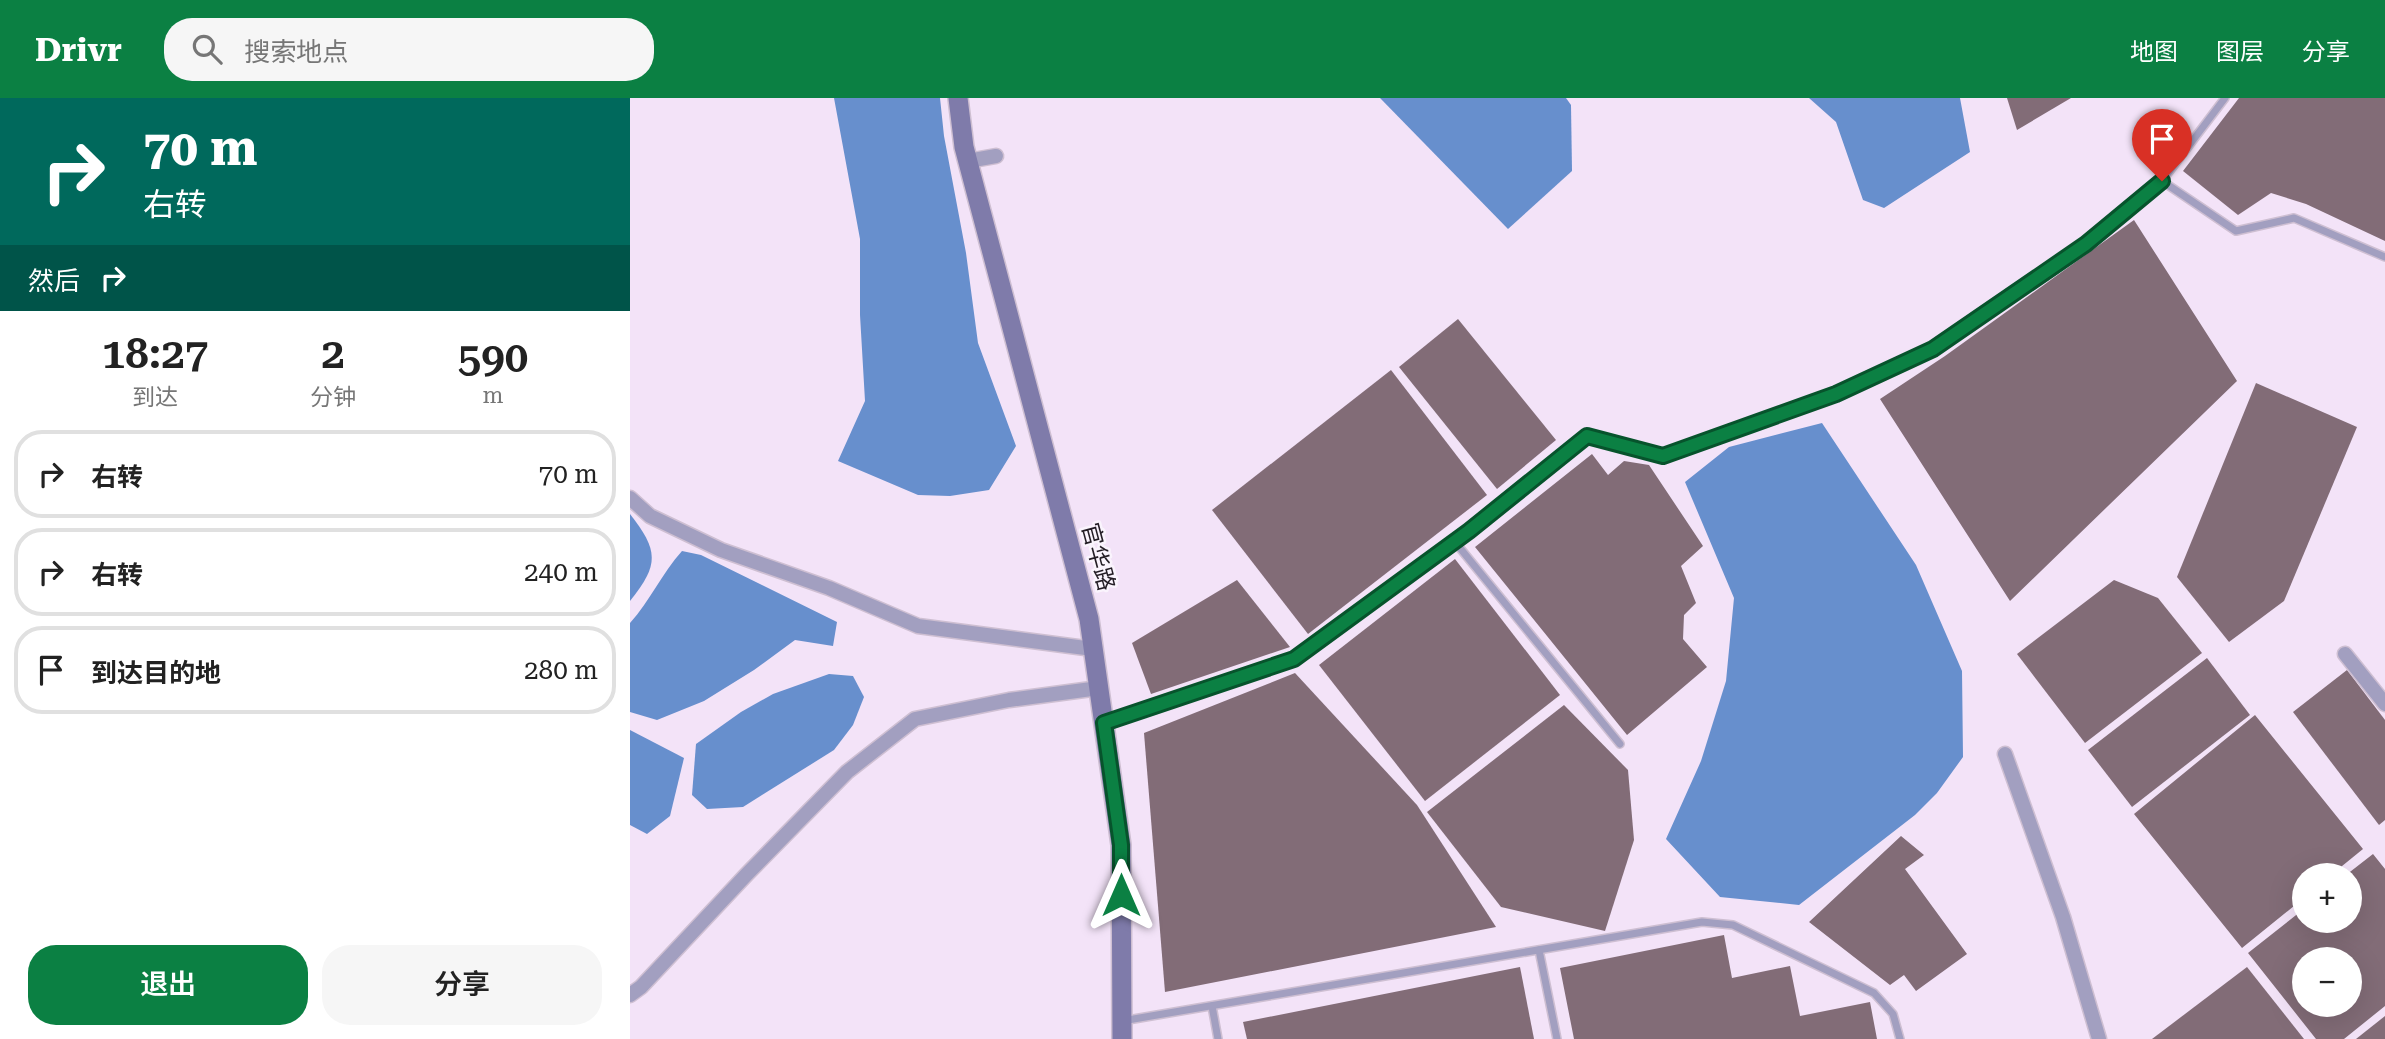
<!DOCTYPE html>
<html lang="zh">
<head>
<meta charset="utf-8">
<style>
  :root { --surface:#fff; --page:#f6f6f6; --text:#222; --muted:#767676; --line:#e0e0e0; --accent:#0b8043 }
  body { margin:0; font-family:"Roboto Serif","Noto Sans SC",serif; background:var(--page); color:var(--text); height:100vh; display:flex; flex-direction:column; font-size:26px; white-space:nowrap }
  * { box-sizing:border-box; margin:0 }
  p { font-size:23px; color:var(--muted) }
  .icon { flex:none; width:38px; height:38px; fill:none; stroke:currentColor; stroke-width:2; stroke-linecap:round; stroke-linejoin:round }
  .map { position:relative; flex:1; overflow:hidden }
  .sheet { display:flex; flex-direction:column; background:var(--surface); width:630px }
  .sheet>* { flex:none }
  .hud { background:#00695c; color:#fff; overflow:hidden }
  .fabs { position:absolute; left:1662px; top:765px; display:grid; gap:14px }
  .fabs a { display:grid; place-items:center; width:70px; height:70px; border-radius:50%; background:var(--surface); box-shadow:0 7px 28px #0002; font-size:35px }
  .pin { position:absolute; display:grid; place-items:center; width:60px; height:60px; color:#fff; margin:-72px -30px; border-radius:50% 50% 50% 0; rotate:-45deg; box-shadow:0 0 7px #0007 }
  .pin .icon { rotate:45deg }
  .me { position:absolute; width:77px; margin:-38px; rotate:0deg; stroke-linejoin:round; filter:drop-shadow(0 0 5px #0008) }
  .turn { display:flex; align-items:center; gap:24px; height:147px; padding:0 28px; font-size:32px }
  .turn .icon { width:91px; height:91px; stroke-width:2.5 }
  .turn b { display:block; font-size:49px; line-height:60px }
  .then { display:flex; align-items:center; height:66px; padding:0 28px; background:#0003; gap:14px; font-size:26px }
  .eta { display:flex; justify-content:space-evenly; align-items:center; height:119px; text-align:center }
  .eta b { font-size:42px; font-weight:600; line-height:49px }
  .button { display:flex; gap:14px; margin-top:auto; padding:14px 28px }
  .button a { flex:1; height:80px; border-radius:28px; background:var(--accent); color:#fff; font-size:28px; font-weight:600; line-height:80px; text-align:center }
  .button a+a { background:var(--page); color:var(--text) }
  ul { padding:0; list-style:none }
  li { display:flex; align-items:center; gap:21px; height:88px; margin:0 14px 10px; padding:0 14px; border:4px solid var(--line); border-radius:28px }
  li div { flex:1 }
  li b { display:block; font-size:26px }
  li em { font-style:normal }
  header { display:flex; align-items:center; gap:42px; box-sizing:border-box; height:98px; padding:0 35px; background:var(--accent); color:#fff }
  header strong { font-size:33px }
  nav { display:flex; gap:38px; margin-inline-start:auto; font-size:24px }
  .search { width:490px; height:63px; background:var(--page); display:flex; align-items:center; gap:18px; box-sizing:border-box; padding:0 24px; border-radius:28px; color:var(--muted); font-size:26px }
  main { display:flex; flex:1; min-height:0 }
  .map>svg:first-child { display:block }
  .water { fill:#678fcd }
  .building { fill:#826c77; fill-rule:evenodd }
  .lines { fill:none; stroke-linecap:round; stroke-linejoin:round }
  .service-casing { stroke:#cebfd2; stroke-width:10 }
  .minor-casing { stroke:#cebfd2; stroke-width:17 }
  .secondary-casing { stroke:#cebfd2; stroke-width:22 }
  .service { stroke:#a29fc0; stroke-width:7 }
  .minor { stroke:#a29fc0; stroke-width:14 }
  .secondary { stroke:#7f7baa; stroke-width:19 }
  .route-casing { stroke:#07532c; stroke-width:18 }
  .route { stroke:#0b8043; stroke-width:12 }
  .labels { text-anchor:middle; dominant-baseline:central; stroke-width:5; stroke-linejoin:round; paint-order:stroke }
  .street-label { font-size:23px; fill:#231d25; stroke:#faf4fd }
</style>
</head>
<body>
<header>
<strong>Drivr</strong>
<div class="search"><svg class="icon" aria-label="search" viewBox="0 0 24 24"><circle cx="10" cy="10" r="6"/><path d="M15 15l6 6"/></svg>搜索地点</div>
<nav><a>地图</a><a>图层</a><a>分享</a></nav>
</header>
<main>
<section class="sheet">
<div class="hud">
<div class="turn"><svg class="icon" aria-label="right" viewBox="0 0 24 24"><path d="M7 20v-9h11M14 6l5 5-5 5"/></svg><div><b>70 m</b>右转</div></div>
<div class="then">然后<svg class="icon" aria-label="right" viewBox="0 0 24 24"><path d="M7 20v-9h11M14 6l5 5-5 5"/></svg></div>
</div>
<div class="eta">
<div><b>18:27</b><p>到达</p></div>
<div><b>2</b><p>分钟</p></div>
<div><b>590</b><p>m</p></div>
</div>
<ul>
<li><svg class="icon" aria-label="right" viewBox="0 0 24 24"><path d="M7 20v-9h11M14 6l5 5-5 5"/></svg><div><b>右转</b></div><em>70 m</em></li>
<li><svg class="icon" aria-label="right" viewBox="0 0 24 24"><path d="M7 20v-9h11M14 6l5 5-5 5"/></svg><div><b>右转</b></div><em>240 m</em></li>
<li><svg class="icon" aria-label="arrive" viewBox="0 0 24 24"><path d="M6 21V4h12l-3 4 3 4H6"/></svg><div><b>到达目的地</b></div><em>280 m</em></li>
</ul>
<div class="button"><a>退出</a><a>分享</a></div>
</section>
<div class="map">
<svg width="1755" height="941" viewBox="0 0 1755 941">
  <rect width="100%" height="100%" fill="#f3e3f8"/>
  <g class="water">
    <polygon points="204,0 310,0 314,38 336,155 348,245 386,348 359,392 320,398 288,397 208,363 235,303 230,217 230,141"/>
    <polygon points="750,0 936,0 941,7 942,73 878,131"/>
    <polygon points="1179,0 1330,0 1340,54 1254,110 1233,102 1206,24"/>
    <polygon points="1192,325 1286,467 1332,573 1333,659 1307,695 1285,717 1169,807 1090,799 1036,741 1071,663 1096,583 1104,500 1055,384 1099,349"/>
    <path d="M0,416C28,452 30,466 0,503Z"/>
    <path d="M52,453L71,457L207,524L203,548L165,542L124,572L74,603L27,622L0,614V525C20,503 32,475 52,453Z"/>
    <polygon points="199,576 223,578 234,599 223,627 204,652 113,709 77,711 62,697 66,646 111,614 143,596"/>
    <polygon points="0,632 54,660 40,718 17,736 0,727"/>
  </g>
  <g class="building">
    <polygon points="1377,0 1441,0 1387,32"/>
    <polygon points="1609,0 1755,0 1755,143 1676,106 1641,95 1608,117 1553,73"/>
    <polygon points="1504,122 1607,283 1380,503 1250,301 1315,258"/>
    <polygon points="828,221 926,342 867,391 769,269"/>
    <polygon points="761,272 857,397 678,536 582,412"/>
    <polygon points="1626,285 1727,329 1654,503 1599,544 1547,479"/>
    <polygon points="962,356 978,377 994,363 1019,367 1073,448 1051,468 1066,505 1054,517 1053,541 1077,569 997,637 845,449"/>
    <polygon points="825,461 930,597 795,703 689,567"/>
    <polygon points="607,482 660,549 521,596 502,545"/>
    <polygon points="1484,482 1528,500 1572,555 1455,645 1387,556"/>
    <polygon points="1577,560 1620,617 1502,709 1458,652"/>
    <polygon points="1717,572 1755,622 1755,722 1749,727 1663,614"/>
    <polygon points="665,575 787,707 866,829 535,894 514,635"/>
    <polygon points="934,607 998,672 1004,742 975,833 871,809 797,714"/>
    <polygon points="1625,617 1733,751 1701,777 1675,777 1675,799 1612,850 1504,716"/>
    <polygon points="1271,738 1294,757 1275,771 1337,856 1286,893 1274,877 1260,887 1179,824"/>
    <path d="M1743,756L1755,771V908L1714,941H1686L1618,855L1675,810V822H1720V777H1716ZM1675,861H1720V906H1675Z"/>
    <polygon points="1094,837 1102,880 1160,868 1170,918 1240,904 1247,941 944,941 930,870"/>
    <polygon points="890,869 904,941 617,941 613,924"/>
    <polygon points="1617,869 1674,941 1522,941"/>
    <polygon points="1755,918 1755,941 1726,941"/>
  </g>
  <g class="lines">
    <defs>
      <g id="service">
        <polyline points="1532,83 1595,0"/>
        <polyline points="825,444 990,646"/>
        <polyline points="475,625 664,561 839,433 957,338 1033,357 1206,296 1302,251 1456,146 1532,83 1606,133 1664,120 1755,159"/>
        <polyline points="909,852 927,941"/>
        <polyline points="582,908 588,941"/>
        <polyline points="492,923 1072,824 1103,827 1244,895 1263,916 1270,941"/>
      </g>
      <g id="minor">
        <polyline points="338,63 366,58"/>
        <polyline points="0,400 20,418 91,452 199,490 288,528 463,551"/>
        <polyline points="1715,556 1755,606"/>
        <polyline points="1375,656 1433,819 1469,941"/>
        <polyline points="0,897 11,889 117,776 217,674 285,621 379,602 469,590"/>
      </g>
      <polyline id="secondary" points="328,0 334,49 459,521 491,747 492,941"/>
    </defs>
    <use href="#service" class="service-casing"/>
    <use href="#minor" class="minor-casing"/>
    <use href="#secondary" class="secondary-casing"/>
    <use href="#service" class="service"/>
    <use href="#minor" class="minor"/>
    <use href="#secondary" class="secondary"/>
  </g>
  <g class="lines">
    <defs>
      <polyline id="route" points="491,797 491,747 474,625 664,561 839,433 957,338 1033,358 1206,296 1303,251 1456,146 1532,83"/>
    </defs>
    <use href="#route" class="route-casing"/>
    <use href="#route" class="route"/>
  </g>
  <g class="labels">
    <g class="street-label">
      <text transform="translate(468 459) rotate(75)">官华路</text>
    </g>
  </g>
</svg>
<div class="fabs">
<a>+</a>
<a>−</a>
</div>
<div class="pin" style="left:1532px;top:83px;background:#d93025"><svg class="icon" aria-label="arrive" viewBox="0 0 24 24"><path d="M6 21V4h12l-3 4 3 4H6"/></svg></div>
<svg class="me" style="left:491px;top:797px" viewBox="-20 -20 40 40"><path d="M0-17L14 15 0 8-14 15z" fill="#0b8043" stroke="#fff" stroke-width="4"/></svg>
</div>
</main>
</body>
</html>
